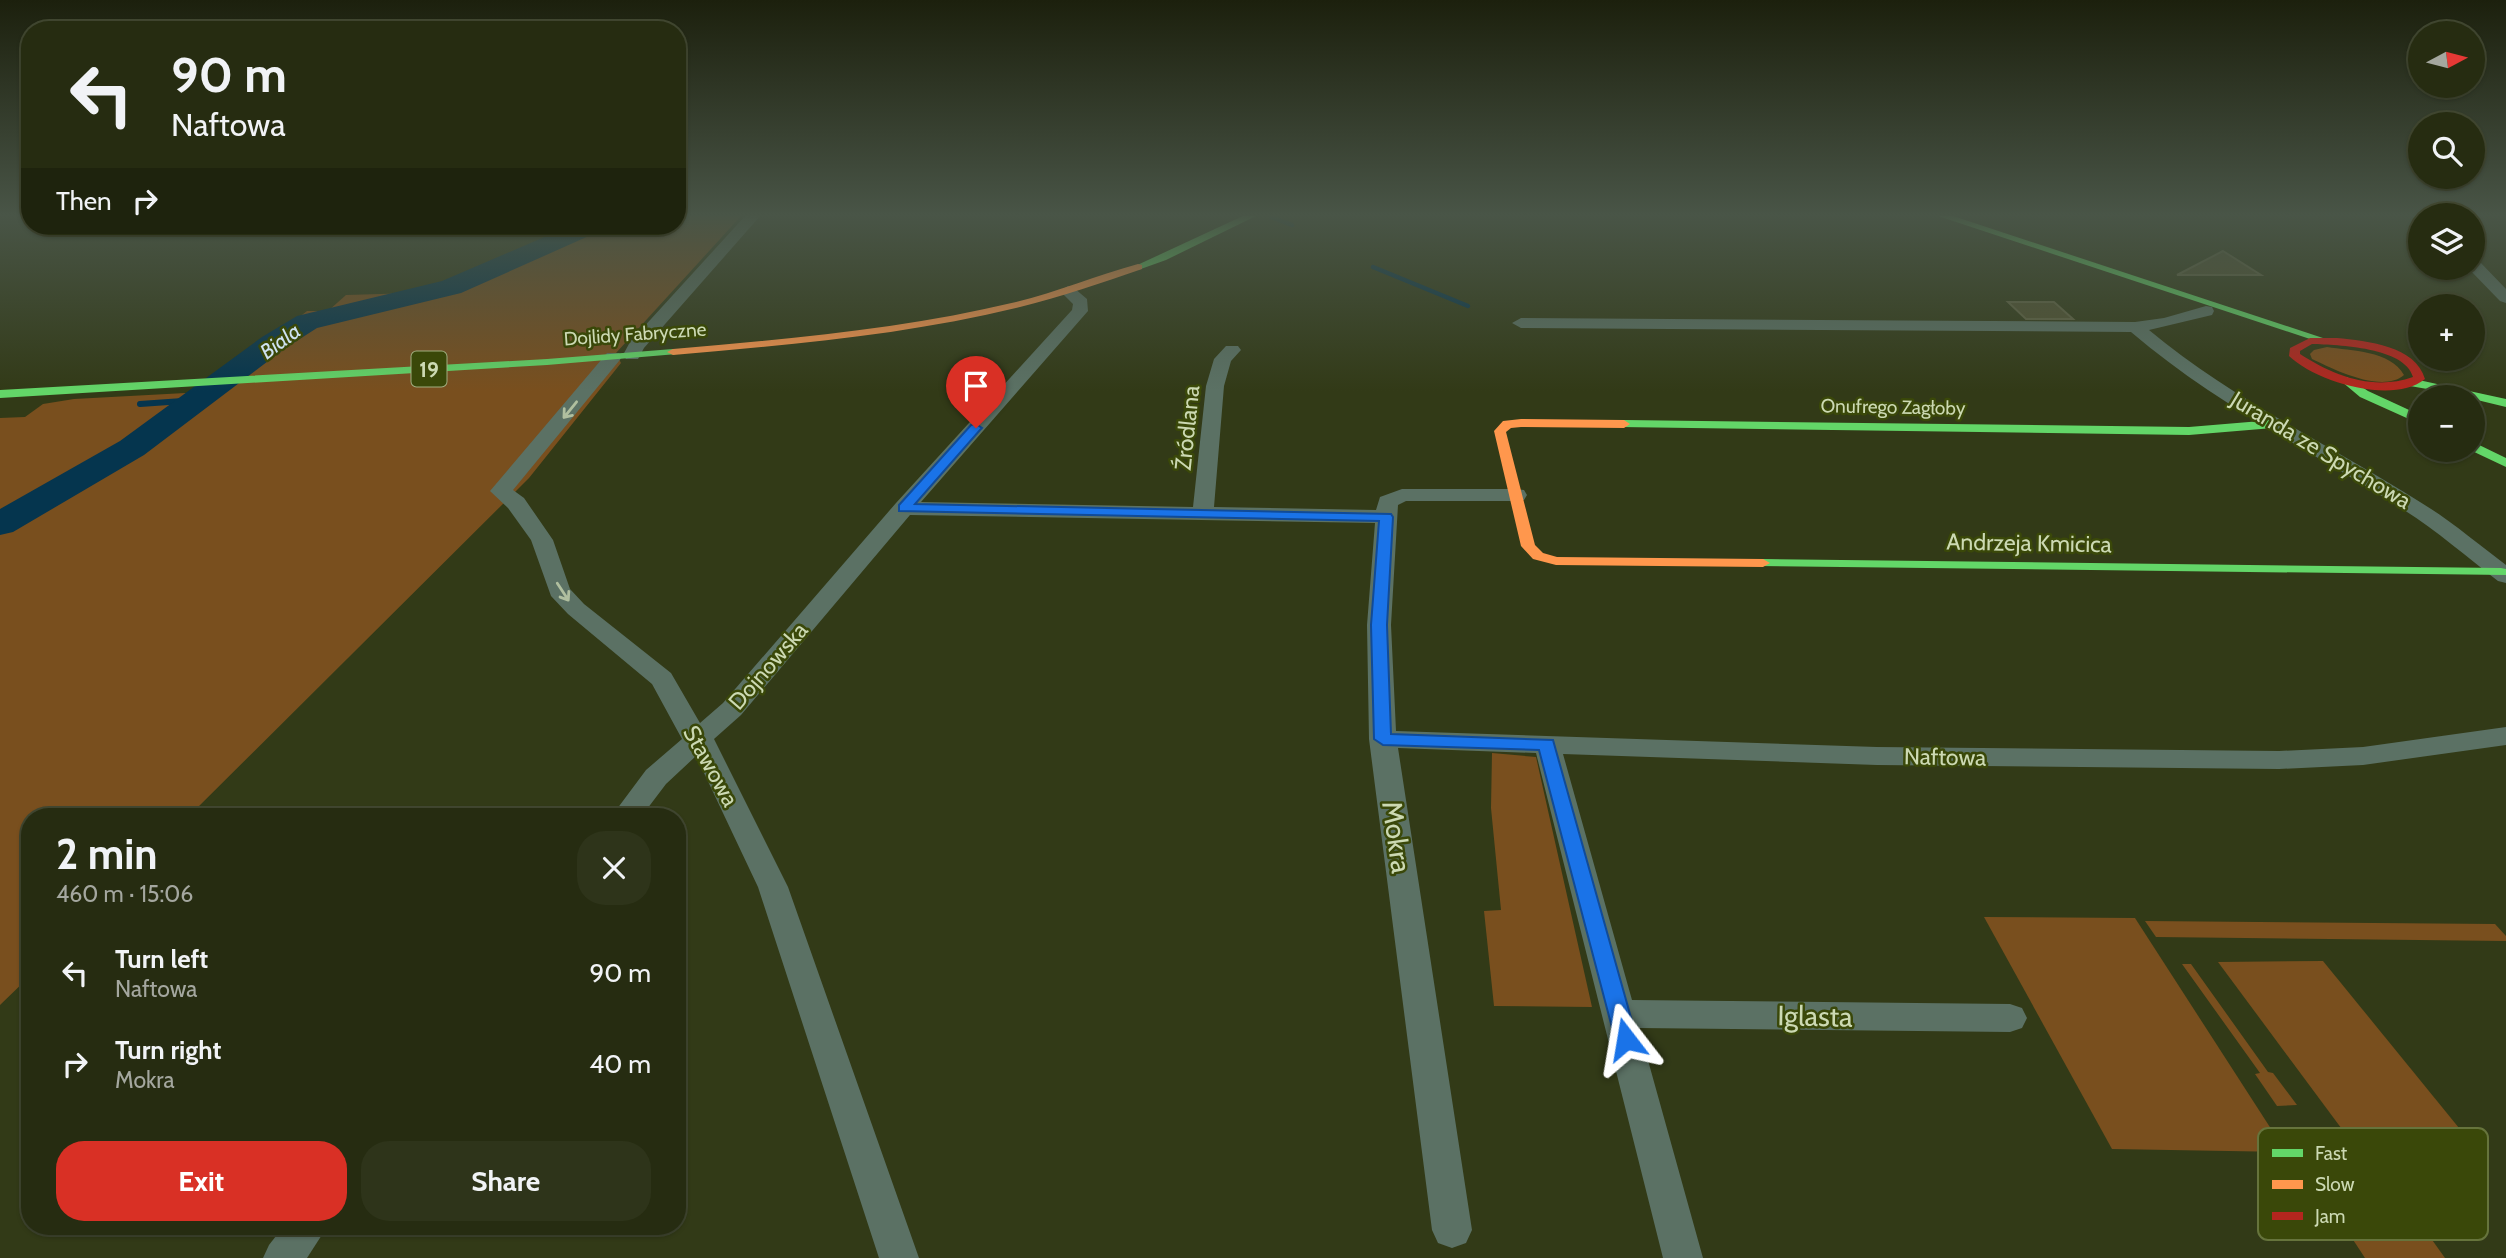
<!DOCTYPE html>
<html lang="en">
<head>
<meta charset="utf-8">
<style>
  :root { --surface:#262c11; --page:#2e341a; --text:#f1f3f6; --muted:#a4a79f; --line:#424831; --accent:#d93025 }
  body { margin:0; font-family:Cabin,sans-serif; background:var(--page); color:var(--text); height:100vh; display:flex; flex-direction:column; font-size:26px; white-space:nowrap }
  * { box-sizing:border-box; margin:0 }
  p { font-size:23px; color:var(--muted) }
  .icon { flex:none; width:38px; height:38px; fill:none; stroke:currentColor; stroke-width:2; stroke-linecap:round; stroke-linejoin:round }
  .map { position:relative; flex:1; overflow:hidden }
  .panel { position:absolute; left:21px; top:808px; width:665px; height:427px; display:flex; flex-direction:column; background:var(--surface); border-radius:28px; box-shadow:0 2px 5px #0004,0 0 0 2px var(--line) }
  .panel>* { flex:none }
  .banner { position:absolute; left:21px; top:21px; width:665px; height:214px; border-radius:28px; box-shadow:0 2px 5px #0004,0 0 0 2px var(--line); background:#262c11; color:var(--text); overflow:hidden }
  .needle { width:46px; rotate:83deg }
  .controls { position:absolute; left:2408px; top:21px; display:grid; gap:14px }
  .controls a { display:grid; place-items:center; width:77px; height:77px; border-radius:50%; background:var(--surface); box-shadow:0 2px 5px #0004,0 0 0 2px var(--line); font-size:35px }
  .pin { position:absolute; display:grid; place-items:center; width:60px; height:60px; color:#fff; margin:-72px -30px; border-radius:50% 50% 50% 0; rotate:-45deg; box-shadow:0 0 7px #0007 }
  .pin .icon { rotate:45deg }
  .me { position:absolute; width:77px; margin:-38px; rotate:346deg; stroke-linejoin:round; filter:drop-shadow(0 0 5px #0008) }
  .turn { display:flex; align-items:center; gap:24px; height:147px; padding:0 35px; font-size:32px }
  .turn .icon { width:91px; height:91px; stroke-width:2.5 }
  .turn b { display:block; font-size:49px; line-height:60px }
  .then { display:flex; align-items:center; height:66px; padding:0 35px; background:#0003; gap:14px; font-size:26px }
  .round { display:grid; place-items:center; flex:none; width:74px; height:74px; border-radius:28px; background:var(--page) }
  .head { display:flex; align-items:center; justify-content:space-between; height:119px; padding:0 35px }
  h1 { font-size:42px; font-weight:700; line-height:52px }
  .action { display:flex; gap:14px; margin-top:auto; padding:14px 35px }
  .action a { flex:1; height:80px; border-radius:28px; background:var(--accent); color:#fff; font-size:28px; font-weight:700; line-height:80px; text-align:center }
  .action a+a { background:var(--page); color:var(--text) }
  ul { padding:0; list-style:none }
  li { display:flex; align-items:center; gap:21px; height:91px; padding:0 35px }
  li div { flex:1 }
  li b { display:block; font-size:26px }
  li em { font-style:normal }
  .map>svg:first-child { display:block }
  .green { fill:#794f1e }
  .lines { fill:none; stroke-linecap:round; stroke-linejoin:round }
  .stream-far1 { stroke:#05354e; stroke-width:4.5 }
  .stream { stroke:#05354e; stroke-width:6 }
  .river { fill:#05354e; fill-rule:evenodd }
  .building { fill:#50512f; stroke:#626444; stroke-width:2 }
  .street { fill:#5b7164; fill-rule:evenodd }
  .fast { fill:#63d668; fill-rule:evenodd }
  .slow { fill:#ff974d; fill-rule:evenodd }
  .jam { fill:#b3261e; fill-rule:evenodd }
  .oneway { stroke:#b0bf9f }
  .route { fill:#1a73e8; stroke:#114b97; stroke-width:2 }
  .labels { text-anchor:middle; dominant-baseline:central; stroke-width:5; stroke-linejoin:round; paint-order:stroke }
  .far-street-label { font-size:19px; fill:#ccd9b3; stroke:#3a4809 }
  .far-water-label { font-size:21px; font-style:italic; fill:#cee2f2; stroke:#3a4809 }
  .shield { fill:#3a4809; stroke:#a0ae80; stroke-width:2 }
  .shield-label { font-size:21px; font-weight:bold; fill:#ccd9b3 }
  .street-label { font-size:23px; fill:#ccd9b3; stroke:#3a4809 }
  .near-street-label { font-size:28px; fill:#ccd9b3; stroke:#3a4809 }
  .key { fill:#3a4809; stroke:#66743c; stroke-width:2 }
  .key-label { font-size:19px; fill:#ccd9b3 }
</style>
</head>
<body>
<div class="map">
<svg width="2506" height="1258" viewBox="0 0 2506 1258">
  <rect width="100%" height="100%" fill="#323a17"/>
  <g class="green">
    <polygon points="677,215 742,215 616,353 621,363 529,478 188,817 30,817 30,976 0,1005 0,418 25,417 43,404 74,399 204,392 307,311 328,311 346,295 415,293 450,286 577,232 580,226 677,226"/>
    <path d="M2327,347C2351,351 2390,350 2404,375C2382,394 2333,369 2312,359L2310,354L2314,350Z"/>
    <polygon points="1492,753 1536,757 1592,1007 1494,1006 1484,911 1501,910 1491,808"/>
    <polygon points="1984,917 2135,918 2286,1152 2112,1149"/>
    <polygon points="2145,921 2495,924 2506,936 2506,941 2156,937"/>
    <polygon points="2323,961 2468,1139 2350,1140 2218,962"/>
    <polygon points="2182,964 2191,964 2268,1072 2273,1073 2297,1105 2277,1106 2255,1074 2260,1073"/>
    <polygon points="2304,1165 2380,1167 2445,1258 2365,1258"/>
  </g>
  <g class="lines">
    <g class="stream-far1">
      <polyline points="1271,217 1292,225"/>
      <polyline points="1373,267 1468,306"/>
    </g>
    <polyline class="stream" points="140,404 197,400"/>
    <polygon class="river" points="570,226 604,226 600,231 461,293 317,328 284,349 144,455 13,532 0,535 0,509 120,441 262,337 297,316 442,281"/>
  </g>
  <g class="building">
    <polygon points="2223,251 2261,275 2177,275"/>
    <polygon points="2008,302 2054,302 2073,319 2026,319"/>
  </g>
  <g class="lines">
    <g class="street">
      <polygon points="746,215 761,215 644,348 638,359 626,359 623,355 630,342"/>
      <polygon points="2410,215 2425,215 2420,215 2420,222"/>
      <polygon points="2473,259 2479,261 2506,289 2506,303 2500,301 2468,268 2473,268"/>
      <polygon points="1068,286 1074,288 1087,299 1088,311 921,502 1193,507 1206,386 1214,359 1226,346 1238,346 1241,350 1231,361 1224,386 1214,507 1376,510 1380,497 1402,489 1516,489 1524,490 1527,495 1524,500 1516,501 1406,501 1398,505 1391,625 1396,731 1877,747 2279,751 2363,747 2506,727 2506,745 2363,765 2279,769 1877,765 1563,754 1632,1000 2010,1004 2022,1008 2027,1018 2022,1028 2010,1032 1639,1028 1703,1258 1663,1258 1536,753 1398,748 1472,1230 1466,1243 1452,1248 1438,1243 1432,1230 1369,739 1367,625 1375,523 910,515 741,715 714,739 788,887 919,1258 879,1258 758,887 696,756 666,784 641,817 611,817 646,770 682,739 652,684 568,614 551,596 531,540 508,508 490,491 607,353 619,353 622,357 619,361 513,490 524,498 553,540 570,589 584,604 671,673 700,723 723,703 896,503 1072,310 1073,304 1060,291"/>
      <path d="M2206,306L2212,307L2214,311L2212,315L2149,330C2232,399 2330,445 2420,502C2450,520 2478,544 2506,565V583L2498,581C2467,557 2437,531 2404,510C2312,452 2214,403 2131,332L1521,328L1512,323L1521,318L2135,322L2164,318Z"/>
      <polygon points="283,1227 327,1227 307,1258 263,1258 269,1245"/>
    </g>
    <g class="fast">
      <polygon points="1245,215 1258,215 1166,260 1138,270 1133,267"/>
      <polygon points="1935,215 1950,215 2332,341 2322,343"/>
      <polygon points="673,349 677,350 677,354 547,365 0,398 0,390 547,359"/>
      <polygon points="2347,377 2368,391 2420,415 2420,424 2360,397 2341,381"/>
      <polygon points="2414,379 2506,399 2506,407 2473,399 2473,397 2410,386 2408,383"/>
      <polygon points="1624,420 2189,427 2273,420 2279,424 2273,428 2189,435 1620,427 1618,424"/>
      <polygon points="2473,442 2506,458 2506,467 2470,450 2473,450"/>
      <polygon points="1763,559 2501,568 2506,569 2506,575 1758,566 1756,563 1758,560"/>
    </g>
    <g class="slow">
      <path d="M1138,264L1142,265V269C1101,283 1061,297 1020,307C906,335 789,345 673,355L667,352L673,349C788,339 903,329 1016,302C1057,292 1097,275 1138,264Z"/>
      <polygon points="1521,419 1624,420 1630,424 1624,428 1521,427 1511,428 1506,432 1535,545 1543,553 1557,557 1763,559 1770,563 1763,567 1556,565 1533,559 1521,546 1494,431 1503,421"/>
    </g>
    <path class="jam" d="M2337,338C2367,341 2416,346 2425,379C2393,405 2316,382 2289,356L2290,348L2310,338ZM2312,344C2338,345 2405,347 2413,377C2373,391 2334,376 2300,354V351Z"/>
  </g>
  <defs><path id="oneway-shaft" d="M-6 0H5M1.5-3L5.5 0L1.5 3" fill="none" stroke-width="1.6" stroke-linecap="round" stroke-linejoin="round" transform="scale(1.75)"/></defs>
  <g class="oneway">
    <use href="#oneway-shaft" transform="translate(570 410) rotate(129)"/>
    <use href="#oneway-shaft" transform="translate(563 592) rotate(57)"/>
  </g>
  <linearGradient id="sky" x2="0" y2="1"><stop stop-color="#1c200d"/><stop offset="0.55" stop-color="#495547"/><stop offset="1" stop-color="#495547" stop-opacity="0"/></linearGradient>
  <rect width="2506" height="391" fill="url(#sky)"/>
  <polygon class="route" points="976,424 982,428 980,430 915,504 1391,514 1393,517 1387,625 1391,734 1553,740 1637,1039 1634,1046 1626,1048 1618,1046 1615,1039 1539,750 1383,745 1374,739 1371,625 1379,521 899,511 899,505 971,425"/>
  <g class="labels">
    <g class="far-street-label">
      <text transform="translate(635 334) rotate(-4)">Dojlidy Fabryczne</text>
      <text transform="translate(1893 407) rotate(1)">Onufrego Zagłoby</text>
    </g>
    <g class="far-water-label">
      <text transform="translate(280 341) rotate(-36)">Biala</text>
    </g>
    <rect class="shield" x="411.5" y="351.5" width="35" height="35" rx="5"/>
    <g class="shield-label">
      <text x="429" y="369">19</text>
    </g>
    <g class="street-label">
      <text transform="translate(1187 428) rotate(-84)">Źródlana</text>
      <text transform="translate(2321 450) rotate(31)">Juranda ze Spychowa</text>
      <text transform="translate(2029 543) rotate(1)">Andrzeja Kmicica</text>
      <text transform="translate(768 666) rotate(-49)">Dojnowska</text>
      <text transform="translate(1945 757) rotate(1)">Naftowa</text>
      <text transform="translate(711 766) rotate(61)">Stawowa</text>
    </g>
    <g class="near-street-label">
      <text transform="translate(1397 837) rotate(82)">Mokra</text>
      <text transform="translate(1815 1016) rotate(1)">Iglasta</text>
    </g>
  </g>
  <rect x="2258" y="1128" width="230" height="112" rx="10" class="key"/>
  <rect x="2272" y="1149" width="31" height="8" fill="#63d668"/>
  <rect x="2272" y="1180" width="31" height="9" fill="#ff974d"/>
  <rect x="2272" y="1212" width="31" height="8" fill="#b3261e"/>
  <g class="key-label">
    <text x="2315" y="1160">Fast</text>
    <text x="2315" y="1191">Slow</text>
    <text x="2315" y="1223">Jam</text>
  </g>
</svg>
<div class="controls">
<a><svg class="needle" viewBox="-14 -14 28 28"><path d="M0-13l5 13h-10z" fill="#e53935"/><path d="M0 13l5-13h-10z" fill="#a4a79f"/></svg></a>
<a><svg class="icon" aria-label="search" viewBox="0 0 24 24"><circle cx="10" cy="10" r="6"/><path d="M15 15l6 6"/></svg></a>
<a><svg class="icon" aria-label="layers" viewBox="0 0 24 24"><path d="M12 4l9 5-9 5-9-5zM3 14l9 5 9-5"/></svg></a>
<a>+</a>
<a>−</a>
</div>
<div class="pin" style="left:976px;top:428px;background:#d93025"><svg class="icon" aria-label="arrive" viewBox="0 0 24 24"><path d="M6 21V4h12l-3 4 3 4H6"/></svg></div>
<svg class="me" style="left:1626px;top:1039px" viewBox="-20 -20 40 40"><path d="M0-17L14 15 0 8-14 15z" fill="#1a73e8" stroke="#fff" stroke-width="4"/></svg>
<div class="banner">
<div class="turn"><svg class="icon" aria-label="left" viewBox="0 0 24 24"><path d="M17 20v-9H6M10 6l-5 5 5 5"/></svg><div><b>90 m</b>Naftowa</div></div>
<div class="then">Then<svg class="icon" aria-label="right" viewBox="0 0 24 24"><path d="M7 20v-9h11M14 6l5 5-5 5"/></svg></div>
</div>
<section class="panel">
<div class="head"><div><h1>2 min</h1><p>460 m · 15:06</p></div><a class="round"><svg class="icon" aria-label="close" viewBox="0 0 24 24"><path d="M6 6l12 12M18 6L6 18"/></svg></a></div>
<ul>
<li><svg class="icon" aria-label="left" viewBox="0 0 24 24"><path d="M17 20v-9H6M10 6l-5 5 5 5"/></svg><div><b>Turn left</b><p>Naftowa</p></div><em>90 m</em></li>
<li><svg class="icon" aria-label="right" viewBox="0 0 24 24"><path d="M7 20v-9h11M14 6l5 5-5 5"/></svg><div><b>Turn right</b><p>Mokra</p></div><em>40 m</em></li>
</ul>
<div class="action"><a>Exit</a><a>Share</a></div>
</section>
</div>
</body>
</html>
